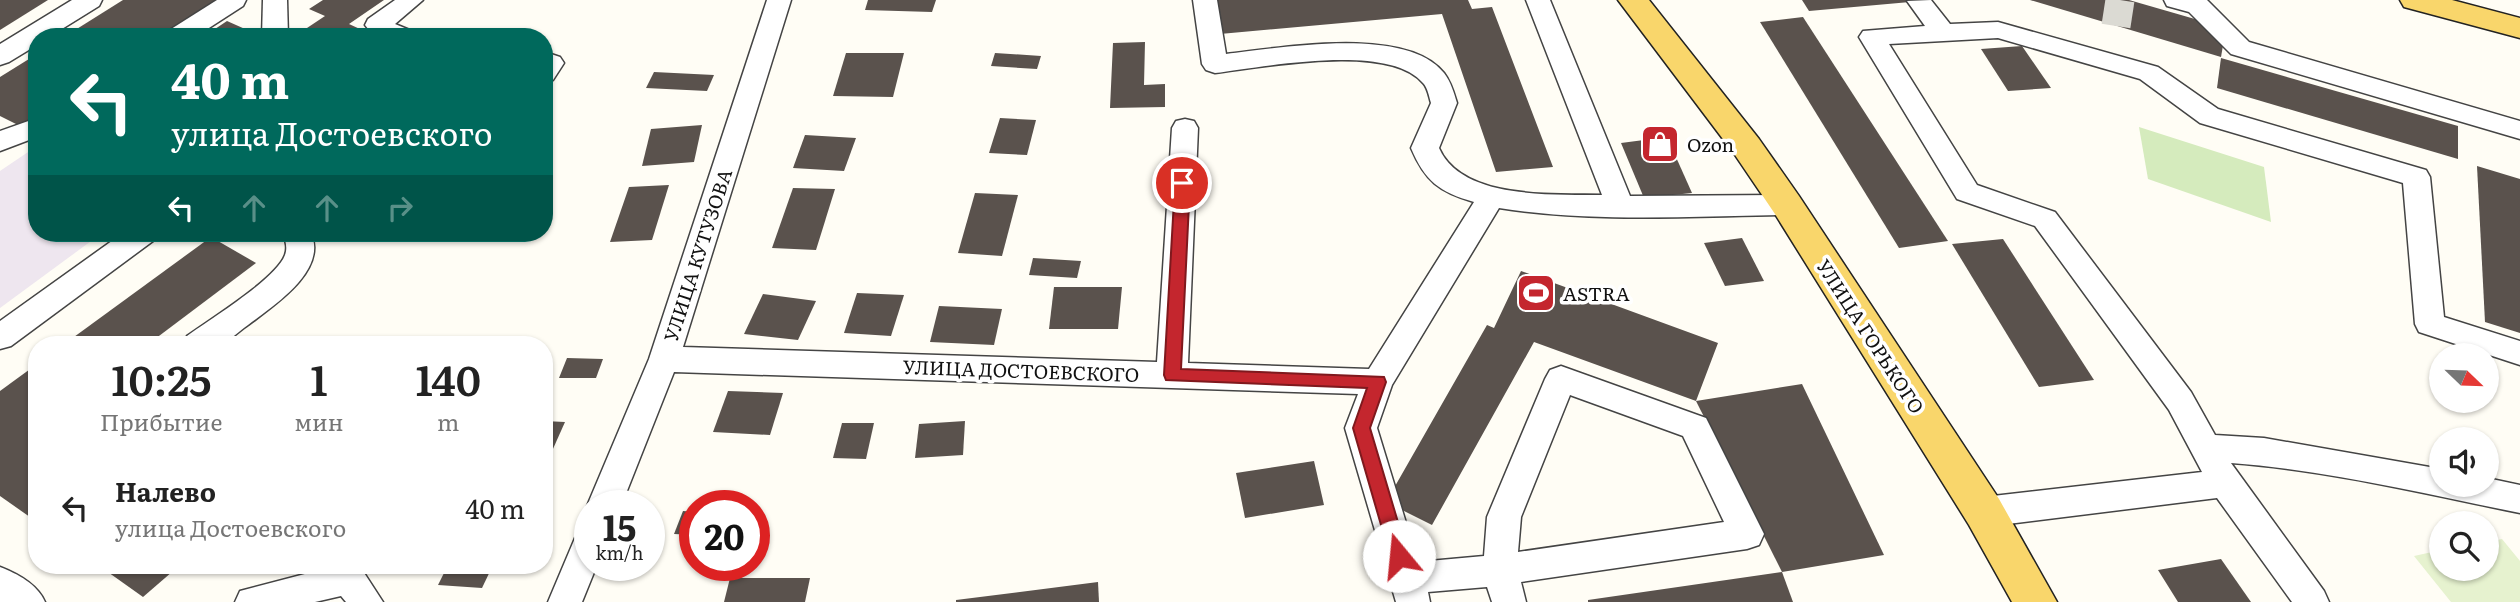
<!DOCTYPE html>
<html lang="ru">
<head>
<meta charset="utf-8">
<style>
  :root { --surface:#fff; --page:#f6f6f6; --text:#222; --muted:#767676 }
  body { margin:0; font-family:Literata,serif; background:var(--page); color:var(--text); height:100vh; display:flex; flex-direction:column; font-size:26px; white-space:nowrap }
  * { box-sizing:border-box; margin:0 }
  p { font-size:23px; color:var(--muted) }
  .icon { flex:none; width:38px; height:38px; fill:none; stroke:currentColor; stroke-width:2; stroke-linecap:round; stroke-linejoin:round }
  .map { position:relative; flex:1; overflow:hidden }
  .drawer { position:absolute; left:28px; top:336px; width:525px; height:238px; display:flex; flex-direction:column; background:var(--surface); border-radius:28px; box-shadow:0 2px 5px #0004 }
  .drawer>* { flex:none }
  .banner { position:absolute; left:28px; top:28px; width:525px; height:214px; border-radius:28px; box-shadow:0 2px 5px #0004; background:#00695c; color:#fff; overflow:hidden }
  .needle { width:46px; rotate:113deg }
  .controls { position:absolute; left:2429px; top:343px; display:grid; gap:14px }
  .controls a { display:grid; place-items:center; width:70px; height:70px; border-radius:50%; background:var(--surface); box-shadow:0 2px 5px #0004; font-size:35px }
  .speed { position:absolute; left:574px; top:490px; display:flex; gap:14px; font-size:35px; font-weight:700; text-align:center }
  .speed>* { display:grid; place-content:center; width:91px; height:91px; border-radius:50%; background:var(--surface); box-shadow:0 2px 5px #0004; line-height:1 }
  .speed small { font-size:18px; font-weight:400 }
  .speed .limit { border:10px solid #d22; background:#fff; color:#111 }
  .pin { position:absolute; display:grid; place-items:center; width:60px; height:60px; color:#fff; margin:-30px; border:4px solid #fff; border-radius:50%; box-shadow:0 2px 7px #0007 }
  .me { position:absolute; width:77px; margin:-38px; rotate:343deg; stroke-linejoin:round; filter:drop-shadow(0 0 5px #0008) }
  .turn { display:flex; align-items:center; gap:24px; height:147px; padding:0 28px; font-size:32px }
  .turn .icon { width:91px; height:91px; stroke-width:2.5 }
  .turn b { display:block; font-size:49px; line-height:60px }
  .lanes { display:flex; align-items:center; height:66px; padding:0 28px; background:#0003; justify-content:center; gap:35px; direction:ltr }
  .lanes .off { opacity:.35 }
  .eta { display:flex; justify-content:space-evenly; align-items:center; height:119px; text-align:center }
  .eta b { font-size:42px; font-weight:600; line-height:49px }
  ul { padding:0; list-style:none }
  li { display:flex; align-items:center; gap:21px; height:105px; padding:0 28px }
  li div { flex:1 }
  li b { display:block; font-size:26px }
  li em { font-style:normal }
  .map>svg:first-child { display:block }
  .industrial { fill:#eee6ef }
  .green { fill:#d5ebbd }
  .pitch { fill:#e6f2cf }
  .building { fill:#5a524d }
  .lines { fill:none; stroke-linecap:round; stroke-linejoin:round }
  .minor-tunnel { stroke:#dbdad3; stroke-width:29; stroke-dasharray:29 15; stroke-linecap:butt }
  .minor-casing { stroke:#444; stroke-width:3 }
  .major-casing { stroke:#222; stroke-width:3 }
  .minor { fill:#fff; fill-rule:evenodd }
  .major { fill:#f9d66b; fill-rule:evenodd }
  .route { fill:#c4262e; stroke:#7f191e; stroke-width:2 }
  .labels { text-anchor:middle; dominant-baseline:central; stroke-width:7; stroke-linejoin:round; paint-order:stroke }
  .poi-label { font-size:19px; fill:#111; stroke:#fff; text-anchor:start }
  .street-label { font-size:19px; fill:#111; stroke:#fff }
</style>
</head>
<body>
<div class="map">
<svg width="2520" height="602" viewBox="0 0 2520 602">
  <rect width="100%" height="100%" fill="#fffdf5"/>
  <polygon class="industrial" points="37,146 37,233 102,233 0,308 0,171"/>
  <polygon class="green" points="2139,127 2264,167 2271,222 2148,179"/>
  <polygon class="pitch" points="2502,539 2520,561 2520,602 2451,602 2414,556 2441,550 2441,569 2487,569 2487,542"/>
  <g class="building">
    <polygon points="0,0 48,0 0,30"/>
    <polygon points="123,0 219,0 162,37 64,37"/>
    <polygon points="323,0 384,0 349,24 362,30 359,37 311,37 301,32 325,16 309,9"/>
    <polygon points="868,0 936,0 932,12 865,10"/>
    <polygon points="1214,0 1468,0 1472,9 1492,7 1553,167 1496,172 1442,14 1220,34"/>
    <polygon points="1802,0 1910,0 1910,2 1809,11"/>
    <polygon points="2030,0 2129,0 2226,28 2221,57"/>
    <polygon points="1803,17 1948,241 1899,248 1760,22"/>
    <polygon points="227,21 254,33 248,37 203,37"/>
    <polygon points="1145,42 1144,85 1165,84 1165,107 1110,108 1113,43"/>
    <polygon points="2022,46 2051,88 2008,91 1981,49"/>
    <polygon points="846,53 904,53 893,97 833,96"/>
    <polygon points="995,53 1041,56 1037,69 991,66"/>
    <polygon points="37,54 37,118 22,127 0,116 0,77"/>
    <polygon points="2221,58 2458,126 2458,159 2217,88"/>
    <polygon points="654,72 714,75 707,91 646,88"/>
    <polygon points="1000,118 1036,120 1027,155 989,153"/>
    <polygon points="702,125 694,162 642,166 651,129"/>
    <polygon points="805,135 856,138 844,171 793,168"/>
    <polygon points="1667,137 1692,193 1644,198 1621,143"/>
    <polygon points="2477,166 2520,179 2520,333 2485,322"/>
    <polygon points="669,185 652,240 610,242 629,187"/>
    <polygon points="793,188 835,189 816,250 772,248"/>
    <polygon points="975,193 1018,195 1002,256 958,253"/>
    <polygon points="211,237 256,263 147,345 63,345"/>
    <polygon points="1742,238 1764,281 1725,286 1704,243"/>
    <polygon points="2003,239 2094,380 2039,387 1952,244"/>
    <polygon points="1033,258 1081,261 1077,278 1029,275"/>
    <polygon points="1521,271 1718,343 1696,401 1534,342 1432,525 1386,502 1487,325 1494,328"/>
    <polygon points="1054,287 1122,287 1118,329 1049,329"/>
    <polygon points="857,293 904,295 891,336 844,333"/>
    <polygon points="763,294 816,301 798,340 744,334"/>
    <polygon points="939,306 1002,309 994,345 930,342"/>
    <polygon points="567,358 603,359 596,378 559,378"/>
    <polygon points="37,364 37,522 0,496 0,391"/>
    <polygon points="1802,384 1884,555 1782,572 1696,401"/>
    <polygon points="728,391 783,393 770,435 713,432"/>
    <polygon points="544,421 565,422 544,469"/>
    <polygon points="965,421 963,455 915,458 919,424"/>
    <polygon points="842,423 874,423 866,459 833,458"/>
    <polygon points="1314,461 1324,505 1245,518 1236,473"/>
    <polygon points="683,511 695,512 695,535 674,534"/>
    <polygon points="2221,559 2251,602 2178,602 2158,570"/>
    <polygon points="98,565 180,565 143,597"/>
    <polygon points="448,565 493,565 482,588 438,585"/>
    <polygon points="1782,572 1793,602 1588,602 1588,600"/>
    <polygon points="730,578 810,578 805,602 724,602"/>
    <polygon points="1098,582 1099,602 956,602 956,600"/>
  </g>
  <g class="lines">
    <polyline class="minor-tunnel" points="2116,26 2120,0"/>
    <defs>
      <g id="minor">
        <polygon points="72,0 102,0 99,6 49,37 37,37 37,45 9,62 0,65 0,44"/>
        <polygon points="217,0 246,0 243,6 195,37 165,37 168,31"/>
        <polygon points="263,0 287,0 288,37 262,37"/>
        <path d="M395,0H423L395,24L412,31L415,37C398,37 375,41 365,25L368,19Z"/>
        <path d="M767,0H791L683,347L1157,362L1172,128L1176,121L1185,119L1194,121L1198,128L1188,363L1369,369L1474,202C1439,192 1425,181 1411,148L1431,103C1429,97 1428,88 1423,83C1389,42 1264,67 1215,73L1206,70L1202,64L1193,0H1217L1226,54C1281,48 1406,25 1444,73C1451,82 1454,93 1457,103L1439,148C1462,200 1553,194 1602,195L1526,0H1550L1630,196L1787,195L1797,198L1801,205L1797,212L1787,215C1692,216 1594,223 1499,208L1392,385L1377,428L1418,562L1484,556L1487,517L1545,379L1550,370L1561,366L1706,418L1764,534L1759,545L1747,549L1521,582L1526,602H1492L1487,587L1428,592L1430,602H1396L1345,428L1358,394L674,372L621,506H590V511L587,506L649,359ZM1570,395L1683,436L1724,522L1518,552L1521,517Z"/>
        <path d="M1931,0L1950,24L1998,22L2158,67L2218,109L2426,170L2430,177L2444,317L2520,341V365L2419,332L2415,324L2403,183L2200,123L2140,79L1998,38L1889,44L1977,185L2055,212L2191,392L2215,435L2264,438L2441,469V485H2487V478L2520,485V513C2426,494 2327,470 2231,463L2324,591L2329,602H2292L2217,498L1984,527L1972,522L1967,512L1972,502L1984,497L2202,472L2169,410L2035,226L1957,199L1859,37L1863,31L1925,26L1907,1Z"/>
        <polygon points="2164,0 2207,0 2249,42 2520,121 2520,139 2231,54 2189,12 2167,6"/>
        <polygon points="551,54 560,57 564,63 553,80 544,83 544,56"/>
        <polygon points="37,118 37,137 0,151 0,131"/>
        <polygon points="123,233 157,233 153,241 11,346 0,349 0,321"/>
        <path d="M283,233H311C328,271 273,306 248,325C240,330 230,341 221,344C211,348 194,345 183,345L187,336C209,320 276,279 285,255C288,247 285,240 283,233Z"/>
        <polygon points="590,527 590,565 597,565 582,602 548,602 578,531"/>
        <polygon points="322,565 359,565 383,602 346,602 341,596 315,602 235,602 240,591 324,569"/>
        <path d="M0,567C18,574 37,584 45,602H0Z"/>
      </g>
      <g id="major">
        <polygon points="1618,0 1649,0 1759,139 1799,196 1999,499 2057,602 2012,602 1969,525 1775,214 1735,155"/>
        <polygon points="2400,0 2452,0 2520,18 2520,38 2404,7"/>
      </g>
    </defs>
    <use href="#minor" class="minor-casing"/>
    <use href="#major" class="major-casing"/>
    <use href="#minor" class="minor"/>
    <use href="#major" class="major"/>
  </g>
  <polygon class="route" points="1182,178 1190,183 1181,369 1384,377 1386,382 1370,428 1408,556 1406,562 1399,564 1393,562 1390,556 1353,428 1367,388 1166,380 1164,375 1175,183"/>
  <defs>
    <symbol id="shop-square" viewBox="-11 -11 22 22"><rect x="-9" y="-9" width="18" height="18" rx="4" fill="#c4262e" stroke="#fff"/><path d="M-5-2.5h2.3a2.7 3.5 0 0 1 5.4 0H5L5.5 6h-11ZM-1.5-2.5h3a1.5 2.3 0 0 0-3 0Z" fill="#fff"/></symbol>
    <symbol id="stadium-square" viewBox="-11 -11 22 22"><rect x="-9" y="-9" width="18" height="18" rx="4" fill="#c4262e" stroke="#fff"/><path d="M0-5a6.5 5 0 1 0 0 10a6.5 5 0 1 0 0-10ZM-3.5-1.8h7v3.6h-7Z" fill="#fff"/></symbol>
  </defs>
  <g fill-rule="evenodd">
    <use href="#shop-square" x="1638" y="122" width="44" height="44"/>
    <use href="#stadium-square" x="1514" y="271" width="44" height="44"/>
  </g>
  <g class="labels">
    <g class="poi-label">
      <text x="1687" y="144">Ozon</text>
      <text x="1563" y="293">ASTRA</text>
    </g>
    <g class="street-label">
      <text transform="translate(697 255) rotate(-72)">УЛИЦА КУТУЗОВА</text>
      <text transform="translate(1871 336) rotate(57)">УЛИЦА ГОРЬКОГО</text>
      <text transform="translate(1021 370) rotate(2)">УЛИЦА ДОСТОЕВСКОГО</text>
    </g>
  </g>
</svg>
<div class="controls">
<a><svg class="needle" viewBox="-14 -14 28 28"><path d="M0-13l5 13h-10z" fill="#e53935"/><path d="M0 13l5-13h-10z" fill="#767676"/></svg></a>
<a><svg class="icon" aria-label="sound" viewBox="0 0 24 24"><path d="M4 9h4l5-4v14l-5-4H4zM17 9q2 3 0 6"/></svg></a>
<a><svg class="icon" aria-label="search" viewBox="0 0 24 24"><circle cx="10" cy="10" r="6"/><path d="M15 15l6 6"/></svg></a>
</div>
<div class="speed"><div>15<small>km/h</small></div><div class="limit">20</div></div>
<div class="pin" style="left:1182px;top:183px;background:#d93025"><svg class="icon" aria-label="arrive" viewBox="0 0 24 24"><path d="M6 21V4h12l-3 4 3 4H6"/></svg></div>
<svg class="me" style="left:1399px;top:556px" viewBox="-20 -20 40 40"><circle r="19" fill="#fff"/><path d="M0-13L10 11 0 6-10 11z" fill="#c4262e"/></svg>
<div class="banner">
<div class="turn"><svg class="icon" aria-label="left" viewBox="0 0 24 24"><path d="M17 20v-9H6M10 6l-5 5 5 5"/></svg><div><b>40 m</b>улица Достоевского</div></div>
<div class="lanes"><svg class="icon" aria-label="left" viewBox="0 0 24 24"><path d="M17 20v-9H6M10 6l-5 5 5 5"/></svg><svg class="icon off" aria-label="ahead" viewBox="0 0 24 24"><path d="M12 20V5M6 11l6-6 6 6"/></svg><svg class="icon off" aria-label="ahead" viewBox="0 0 24 24"><path d="M12 20V5M6 11l6-6 6 6"/></svg><svg class="icon off" aria-label="right" viewBox="0 0 24 24"><path d="M7 20v-9h11M14 6l5 5-5 5"/></svg></div>
</div>
<section class="drawer">
<div class="eta">
<div><b>10:25</b><p>Прибытие</p></div>
<div><b>1</b><p>мин</p></div>
<div><b>140</b><p>m</p></div>
</div>
<ul>
<li><svg class="icon" aria-label="left" viewBox="0 0 24 24"><path d="M17 20v-9H6M10 6l-5 5 5 5"/></svg><div><b>Налево</b><p>улица Достоевского</p></div><em>40 m</em></li>
</ul>
</section>
</div>
</body>
</html>
